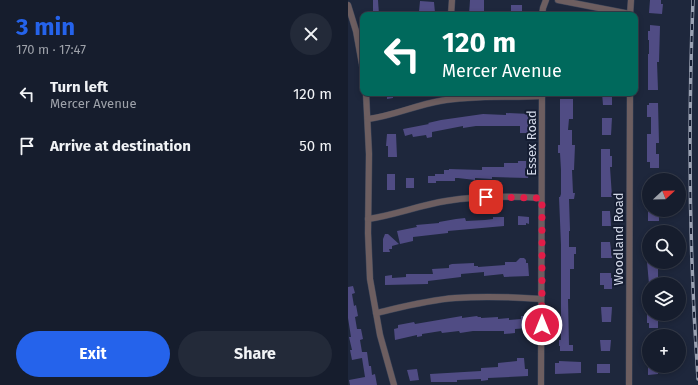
<!DOCTYPE html>
<html lang="en">
<head>
<meta charset="utf-8">
<style>
  :root { --surface:#161d2d; --page:#232a39; --text:#f1f3f6; --muted:#9ea2aa; --line:#353b49; --accent:#2563eb }
  body { margin:0; font-family:"Fira Sans",sans-serif; background:var(--page); color:var(--text); height:100vh; display:flex; flex-direction:column; font-size:15px; white-space:nowrap }
  * { box-sizing:border-box; margin:0 }
  p { font-size:13px; color:var(--muted) }
  .icon { flex:none; width:22px; height:22px; fill:none; stroke:currentColor; stroke-width:2; stroke-linecap:round; stroke-linejoin:round }
  .map { position:relative; flex:1; overflow:hidden }
  .side { display:flex; flex-direction:column; background:var(--surface); width:348px }
  .side>* { flex:none }
  .banner { position:absolute; left:12px; top:12px; width:278px; height:84px; border-radius:8px; box-shadow:0 2px 6px #0003,0 0 0 1px var(--line); background:#00695c; color:#fff; overflow:hidden }
  .needle { width:26px; rotate:68deg }
  .fabs { position:absolute; left:294px; top:173px; display:grid; gap:8px }
  .fabs a { display:grid; place-items:center; width:44px; height:44px; border-radius:50%; background:var(--surface); box-shadow:0 2px 6px #0003,0 0 0 1px var(--line); font-size:20px }
  .pin { position:absolute; display:grid; place-items:center; width:34px; height:34px; color:#fff; margin:-17px; border-radius:8px; box-shadow:0 2px 6px #0006 }
  .me { position:absolute; width:44px; margin:-22px; rotate:0deg; stroke-linejoin:round; filter:drop-shadow(0 0 3px #0008) }
  .turn { display:flex; align-items:center; gap:14px; height:84px; padding:0 16px; font-size:18px }
  .turn .icon { width:52px; height:52px; stroke-width:2.5 }
  .turn b { display:block; font-size:28px; line-height:34px }
  .round { display:grid; place-items:center; flex:none; width:42px; height:42px; border-radius:21px; background:var(--page) }
  .head { display:flex; align-items:center; justify-content:space-between; height:68px; padding:0 16px }
  h1 { font-size:24px; font-weight:700; line-height:30px; color:var(--accent) }
  .button { display:flex; gap:8px; margin-top:auto; padding:8px 16px }
  .button a { flex:1; height:46px; border-radius:24px; background:var(--accent); color:#fff; font-size:16px; font-weight:700; line-height:46px; text-align:center }
  .button a+a { background:var(--page); color:var(--text) }
  ul { padding:0; list-style:none }
  li { display:flex; align-items:center; gap:12px; height:52px; padding:0 16px }
  li div { flex:1 }
  li b { display:block; font-size:15px }
  li em { font-style:normal }
  main { display:flex; flex:1; min-height:0 }
  .map>svg:first-child { display:block }
  .building { fill:#504c84 }
  .lines { fill:none; stroke-linecap:round; stroke-linejoin:round }
  .minor-casing { stroke:#3b4458; stroke-width:7 }
  .minor { stroke:#6d5e60; stroke-width:6 }
  .rail-casing { stroke:#9aa1b2; stroke-width:3.5 }
  .rail { stroke:#151d32; stroke-width:2; stroke-dasharray:6; stroke-linecap:butt }
  .route { stroke:#e11d48; stroke-width:7; stroke-dasharray:0 12.6 }
  .labels { text-anchor:middle; dominant-baseline:central; stroke-width:4; stroke-linejoin:round; paint-order:stroke }
  .street-label { font-size:13px; fill:#d5dbea; stroke:#151d32 }
</style>
</head>
<body>
<main>
<section class="side">
<div class="head"><div><h1>3 min</h1><p>170 m · 17:47</p></div><a class="round"><svg class="icon" aria-label="close" viewBox="0 0 24 24"><path d="M6 6l12 12M18 6L6 18"/></svg></a></div>
<ul>
<li><svg class="icon" aria-label="left" viewBox="0 0 24 24"><path d="M17 20v-9H6M10 6l-5 5 5 5"/></svg><div><b>Turn left</b><p>Mercer Avenue</p></div><em>120 m</em></li>
<li><svg class="icon" aria-label="arrive" viewBox="0 0 24 24"><path d="M6 21V4h12l-3 4 3 4H6"/></svg><div><b>Arrive at destination</b></div><em>50 m</em></li>
</ul>
<div class="button"><a>Exit</a><a>Share</a></div>
</section>
<div class="map">
<svg width="350" height="385" viewBox="0 0 350 385">
  <rect width="100%" height="100%" fill="#1e273c"/>
  <g class="building">
    <polygon points="25,0 30,0 31,15 25,15"/>
    <polygon points="122,0 136,0 136,15 121,15"/>
    <polygon points="302,0 313,0 313,4 315,4 314,14 301,13"/>
    <polygon points="72,1 86,2 87,13 71,12"/>
    <polygon points="163,5 174,5 174,14 166,14 166,12 163,12"/>
    <polygon points="302,25 312,26 311,62 309,62 310,90 300,90 300,54 301,54 301,40 300,40 300,31 302,31"/>
    <polygon points="39,93 45,93 45,98 39,99"/>
    <polygon points="254,93 264,93 264,105 255,105"/>
    <polygon points="212,99 225,99 225,119 221,119 220,130 224,130 224,145 227,145 226,170 224,170 225,193 227,193 226,199 221,199 222,231 221,231 221,247 228,247 228,254 226,254 226,269 222,269 222,299 220,299 221,345 225,345 225,351 212,351 212,346 211,346 211,340 213,340 213,245 211,197 212,197 213,194 213,170 212,153 210,153 210,145 212,145"/>
    <polygon points="301,103 310,103 311,143 308,143 308,154 311,154 311,168 302,168 302,162 299,162 299,134 303,134 303,117 299,117 299,105 301,105"/>
    <polygon points="158,113 182,114 182,123 180,123 180,133 172,133 172,126 128,126 115,128 115,126 84,132 84,137 79,138 78,135 65,137 64,134 57,136 55,129 81,124 80,123 93,120 135,114 158,115"/>
    <polygon points="254,118 264,118 263,135 254,135"/>
    <polygon points="39,134 48,134 49,157 40,157 40,146 38,146"/>
    <polygon points="253,149 262,149 262,156 264,156 264,167 262,167 264,197 253,197"/>
    <polygon points="170,161 178,161 178,170 181,170 180,178 144,177 144,179 127,178 127,180 110,178 107,178 107,181 88,181 88,183 80,183 80,176 87,176 87,174 96,174 96,170 101,170 101,169 134,170 134,167 156,167 156,163 170,163"/>
    <rect x="39" y="174" width="8" height="16"/>
    <rect x="58" y="178" width="8" height="10"/>
    <polygon points="302,210 311,210 311,221 300,221 300,212 302,212"/>
    <polygon points="254,211 262,211 263,226 254,226"/>
    <polygon points="170,216 181,217 181,224 178,223 178,225 170,225"/>
    <polygon points="145,217 156,217 156,226 100,231 100,233 65,237 65,241 52,244 49,231 69,227 68,225 91,223 91,222 108,219 117,218 118,221 137,220 145,219"/>
    <polygon points="37,234 40,234 51,244 44,246 44,249 41,249 42,252 35,252 35,239"/>
    <polygon points="253,242 262,242 264,258 253,258"/>
    <polygon points="172,258 176,258 178,260 178,263 180,263 181,276 156,277 155,274 136,276 136,272 113,274 113,277 80,281 80,284 37,285 37,276 44,275 44,278 58,277 58,274 85,274 84,269 101,268 101,265 104,264 126,263 126,266 130,266 130,267 157,265 157,262 168,262"/>
    <polygon points="299,262 310,262 310,284 301,284"/>
    <polygon points="252,273 263,273 263,278 264,278 264,289 256,289 256,285 252,285"/>
    <polygon points="5,286 7,293 4,294 6,306 8,305 10,316 7,317 9,329 13,329 15,339 12,340 14,352 19,352 21,366 23,366 24,375 27,374 29,385 2,385 1,380 17,377 14,358 4,360 2,350 4,350 1,337 3,337 0,318 0,287"/>
    <polygon points="253,307 264,307 263,322 254,322"/>
    <polygon points="299,314 308,314 308,316 310,316 310,328 301,328 301,323 299,323"/>
    <polygon points="114,316 114,318 129,316 130,317 133,317 133,318 150,317 150,319 161,318 161,320 173,319 173,316 179,316 179,318 183,318 184,323 185,323 186,331 180,331 180,328 167,329 167,333 156,334 156,331 125,331 112,333 111,331 94,333 93,331 74,334 74,336 69,337 69,335 47,340 46,329 50,328 50,325 66,322 67,324"/>
    <polygon points="252,340 263,340 262,351 253,351"/>
    <polygon points="169,358 176,358 177,369 180,369 180,376 140,378 140,380 133,381 133,379 109,380 109,382 83,382 82,374 133,371 133,368 150,367 150,363 169,361"/>
    <polygon points="211,361 233,362 233,373 207,374 207,363 211,363"/>
    <rect x="249" y="364" width="13" height="9"/>
    <polygon points="300,366 315,366 315,372 310,373 310,374 300,375"/>
    <polygon points="69,369 71,380 62,381 59,370"/>
  </g>
  <g class="lines">
    <defs>
      <g id="minor">
        <polyline points="210,0 282,14"/>
        <polyline points="0,5 8,31 15,70"/>
        <polyline points="103,15 104,0"/>
        <polyline points="194,15 195,8 198,0"/>
        <polyline points="282,15 283,0"/>
        <polyline points="18,93 21,154 20,233 22,279 32,335 46,385"/>
        <path d="M20,119C45,116 68,105 92,101C126,95 160,98 194,96"/>
        <path d="M20,219C47,215 72,205 98,201C130,196 161,196 193,198"/>
        <path d="M28,313C54,307 80,300 107,298C136,296 165,297 193,299"/>
        <polyline points="193,385 194,93"/>
        <polyline points="281,385 282,93"/>
      </g>
    </defs>
    <use href="#minor" class="minor-casing"/>
    <use href="#minor" class="minor"/>
    <defs>
      <path id="rail" d="M345,0C340,126 341,252 350,379"/>
    </defs>
    <use href="#rail" class="rail-casing"/>
    <use href="#rail" class="rail"/>
  </g>
  <g class="lines">
    <polyline class="route" points="138,197 194,198 194,325"/>
  </g>
  <g class="labels">
    <g class="street-label">
      <text transform="translate(183 143) rotate(-90)">Essex Road</text>
      <text transform="translate(270 239) rotate(-90)">Woodland Road</text>
    </g>
  </g>
</svg>
<div class="fabs">
<a><svg class="needle" viewBox="-14 -14 28 28"><path d="M0-13l5 13h-10z" fill="#e53935"/><path d="M0 13l5-13h-10z" fill="#9ea2aa"/></svg></a>
<a><svg class="icon" aria-label="search" viewBox="0 0 24 24"><circle cx="10" cy="10" r="6"/><path d="M15 15l6 6"/></svg></a>
<a><svg class="icon" aria-label="layers" viewBox="0 0 24 24"><path d="M12 4l9 5-9 5-9-5zM3 14l9 5 9-5"/></svg></a>
<a>+</a>
</div>
<div class="pin" style="left:138px;top:197px;background:#d93025"><svg class="icon" aria-label="arrive" viewBox="0 0 24 24"><path d="M6 21V4h12l-3 4 3 4H6"/></svg></div>
<svg class="me" style="left:194px;top:325px" viewBox="-20 -20 40 40"><circle r="17" fill="#e11d48" stroke="#fff" stroke-width="3"/><path d="M0-11L8 9 0 5-8 9z" fill="#fff"/></svg>
<div class="banner">
<div class="turn"><svg class="icon" aria-label="left" viewBox="0 0 24 24"><path d="M17 20v-9H6M10 6l-5 5 5 5"/></svg><div><b>120 m</b>Mercer Avenue</div></div>
</div>
</div>
</main>
</body>
</html>
